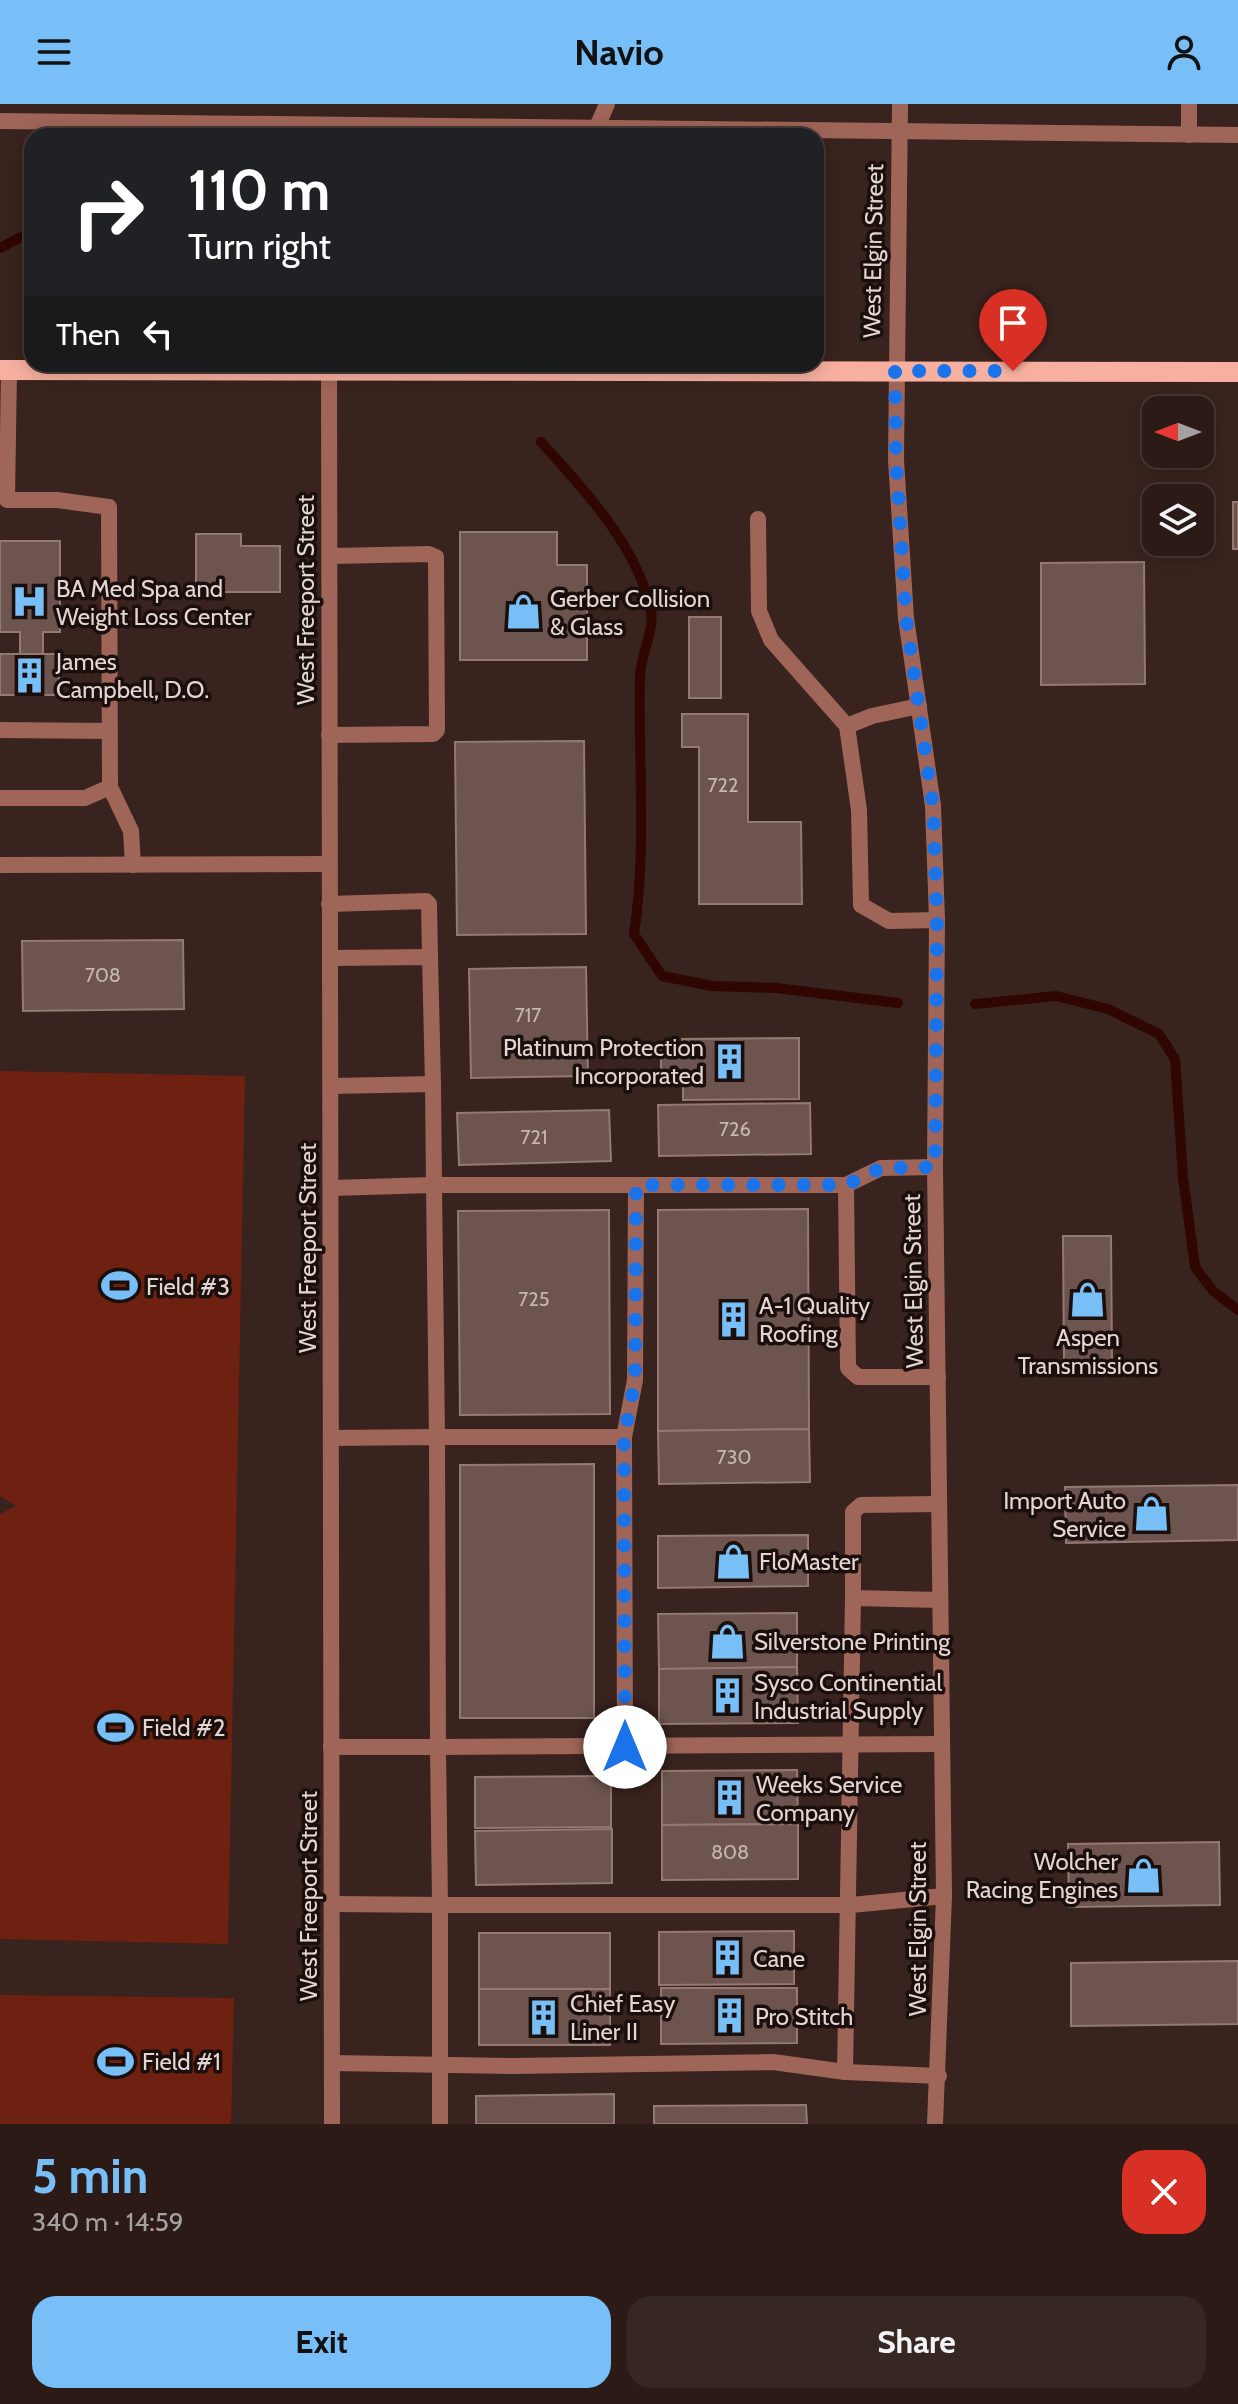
<!DOCTYPE html>
<html lang="en">
<head>
<meta charset="utf-8">
<style>
  :root { --surface:#2b1a16; --page:#372723; --text:#f1f3f6; --muted:#a6a1a1; --line:#473835; --accent:#78bff7 }
  body { margin:0; font-family:Cabin,sans-serif; background:var(--page); color:var(--text); height:100vh; display:flex; flex-direction:column; font-size:30px; white-space:nowrap }
  * { box-sizing:border-box; margin:0 }
  p { font-size:26px; color:var(--muted) }
  .icon { flex:none; width:44px; height:44px; fill:none; stroke:currentColor; stroke-width:2; stroke-linecap:round; stroke-linejoin:round }
  .map { position:relative; height:2020px; overflow:hidden }
  .panel { display:flex; flex-direction:column; background:var(--surface); flex:1 }
  .panel>* { flex:none }
  .banner { position:absolute; left:24px; top:24px; width:800px; height:244px; border-radius:24px; box-shadow:0 4px 20px #0003,0 0 0 2px var(--line); background:#202124; color:#fff; overflow:hidden }
  .needle { width:52px; rotate:270deg }
  .controls { position:absolute; left:1142px; top:292px; display:grid; gap:16px }
  .controls a { display:grid; place-items:center; width:72px; height:72px; border-radius:16px; background:var(--surface); box-shadow:0 4px 20px #0003,0 0 0 2px var(--line); font-size:40px }
  .pin { position:absolute; display:grid; place-items:center; width:68px; height:68px; color:#fff; margin:-82px -34px; border-radius:50% 50% 50% 0; rotate:-45deg; box-shadow:0 0 8px #0007 }
  .pin .icon { rotate:45deg }
  .me { position:absolute; width:88px; margin:-44px; rotate:0deg; stroke-linejoin:round; filter:drop-shadow(0 0 6px #0008) }
  .turn { display:flex; align-items:center; gap:28px; height:168px; padding:0 32px; font-size:36px }
  .turn .icon { width:104px; height:104px; stroke-width:2.5 }
  .turn b { display:block; font-size:56px; line-height:68px }
  .then { display:flex; align-items:center; height:76px; padding:0 32px; background:#0003; gap:16px; font-size:30px }
  .round { display:grid; place-items:center; flex:none; width:84px; height:84px; border-radius:24px; background:var(--page) }
  .head { display:flex; align-items:center; justify-content:space-between; height:136px; padding:0 32px }
  h1 { font-size:48px; font-weight:700; line-height:60px; color:var(--accent) }
  .cta { display:flex; gap:16px; margin-top:auto; padding:16px 32px }
  .cta a { flex:1; height:92px; border-radius:24px; background:var(--accent); color:#111; font-size:32px; font-weight:700; line-height:92px; text-align:center }
  .cta a+a { background:var(--page); color:var(--text) }
  header { display:flex; justify-content:space-between; align-items:center; height:104px; padding:0 32px; background:var(--accent); color:#111; font-size:36px; font-weight:700 }
  .map>svg:first-child { display:block }
  .green { fill:#6e2111 }
  .lines { fill:none; stroke-linecap:round; stroke-linejoin:round }
  .stream { stroke:#2f0602; stroke-width:10 }
  .building { fill:#6d544e; stroke:#947872; stroke-width:2 }
  .service { stroke:#9f6558; stroke-width:16 }
  .minor { stroke:#9f6558; stroke-width:16 }
  .primary { stroke:#f7b09f; stroke-width:20 }
  .route { stroke:#1a73e8; stroke-width:14; stroke-dasharray:0 25.2 }
  .labels { text-anchor:middle; dominant-baseline:central; stroke-width:7; stroke-linejoin:round; paint-order:stroke }
  .number-label { font-size:20px; fill:#c6b5b0 }
  .street-label { font-size:24px; fill:#e4d5d1; stroke:#1a0f0d }
  .poi-label { font-size:24px; fill:#e4d5d1; stroke:#1a0f0d; text-anchor:start }
</style>
</head>
<body>
<header><svg class="icon" aria-label="menu" viewBox="0 0 24 24"><path d="M4 6h16M4 12h16M4 18h16"/></svg>Navio<svg class="icon" aria-label="person" viewBox="0 0 24 24"><circle cx="12" cy="8" r="4"/><path d="M4 21q1-7 8-7t8 7"/></svg></header>
<div class="map">
<svg width="1238" height="2020" viewBox="0 0 1238 2020">
  <rect width="100%" height="100%" fill="#39231e"/>
  <g class="green">
    <polygon points="0,967 245,972 228,1840 0,1835 0,1410 16,1402 0,1392"/>
    <polygon points="0,1891 234,1894 231,2020 0,2020"/>
  </g>
  <g class="lines">
    <g class="stream">
      <polyline points="0,144 21,133 32,133"/>
      <path d="M541,338C584,385 637,442 651,506C655,526 640,552 640,573C638,659 647,744 634,830L662,872L712,882L776,884L898,899"/>
      <polyline points="975,900 1056,892 1108,905 1159,930 1175,955 1183,1073 1195,1163 1213,1187 1238,1206"/>
    </g>
  </g>
  <g class="building">
    <rect x="1233" y="398" width="5" height="47"/>
    <polygon points="460,428 557,428 557,461 587,461 587,556 460,556"/>
    <polygon points="196,430 241,430 241,442 280,442 280,488 196,488"/>
    <polygon points="0,437 60,437 60,528 43,528 43,550 20,550 20,528 0,528"/>
    <polygon points="1144,458 1145,580 1041,581 1041,459"/>
    <rect x="689" y="513" width="32" height="81"/>
    <rect x="0" y="550" width="59" height="41"/>
    <polygon points="682,610 748,610 748,718 801,718 802,800 699,800 699,643 682,643"/>
    <polygon points="584,637 586,830 457,831 455,638"/>
    <polygon points="183,836 184,905 23,907 22,837"/>
    <polygon points="586,863 588,972 471,974 469,865"/>
    <polygon points="799,934 799,995 683,996 683,973 661,973 661,941 682,941 682,935"/>
    <polygon points="810,999 811,1050 659,1052 658,1001"/>
    <polygon points="609,1006 611,1057 459,1061 457,1009"/>
    <polygon points="808,1105 809,1325 658,1327 658,1106"/>
    <polygon points="609,1106 610,1310 460,1311 458,1107"/>
    <polygon points="1063,1132 1111,1132 1112,1259 1064,1260"/>
    <polygon points="809,1325 810,1378 659,1380 658,1327"/>
    <polygon points="594,1360 594,1614 460,1614 460,1361"/>
    <polygon points="1238,1381 1238,1436 1066,1439 1065,1383"/>
    <polygon points="808,1431 808,1482 658,1484 658,1432"/>
    <polygon points="797,1509 797,1563 659,1565 658,1510"/>
    <polygon points="797,1563 798,1619 659,1620 659,1565"/>
    <polygon points="797,1666 798,1720 662,1721 662,1667"/>
    <polygon points="611,1672 611,1723 475,1724 475,1673"/>
    <polygon points="798,1720 798,1775 662,1776 662,1721"/>
    <polygon points="612,1725 612,1779 476,1781 475,1727"/>
    <polygon points="1219,1738 1220,1801 1069,1803 1068,1740"/>
    <polygon points="794,1827 794,1880 659,1881 659,1828"/>
    <rect x="479" y="1829" width="131" height="56"/>
    <polygon points="1238,1857 1238,1920 1071,1922 1071,1859"/>
    <polygon points="661,1884 797,1884 797,1939 661,1940"/>
    <rect x="479" y="1885" width="131" height="56"/>
    <polygon points="614,1990 614,2020 476,2020 476,1992"/>
    <polygon points="806,2001 807,2020 654,2020 654,2002"/>
  </g>
  <g class="lines">
    <g class="service">
      <polyline points="1189,31 1189,0"/>
      <polyline points="593,32 607,0"/>
      <polyline points="9,266 7,396 57,396 109,403 110,683 131,727 133,761"/>
      <polyline points="758,415 759,507 771,536 847,622"/>
      <polyline points="919,602 872,612 847,622 859,706 861,801 889,817 937,816"/>
      <polyline points="0,626 109,627"/>
      <polyline points="329,631 433,630 437,626 436,453 429,450 331,452"/>
      <polyline points="0,694 85,694 110,683"/>
      <polyline points="0,761 329,760"/>
      <polyline points="329,800 426,797 429,800 430,853"/>
      <polyline points="331,854 430,853 433,980"/>
      <polyline points="332,982 433,980 434,1081 846,1081 881,1064 935,1063"/>
      <polyline points="846,1081 848,1264 858,1273 938,1273"/>
      <polyline points="331,1084 434,1081 437,1333 624,1333 625,1643"/>
      <polyline points="624,1333 635,1276 636,1081"/>
      <polyline points="331,1334 437,1333 438,1643 941,1640"/>
      <polyline points="939,1400 861,1401 853,1408 853,1494 940,1496"/>
      <polyline points="331,1643 438,1643 440,1801 851,1801 944,1792"/>
      <polyline points="334,1800 440,1801 440,2020"/>
      <polyline points="332,1959 514,1962 773,1958 845,1968 939,1972"/>
      <polyline points="845,1968 853,1494"/>
    </g>
    <g class="minor">
      <polyline points="900,0 896,356 906,514 933,702 937,816 935,1063 944,1792 935,2020"/>
      <polyline points="0,17 1238,31"/>
      <polyline points="329,268 332,2020"/>
    </g>
    <polyline class="primary" points="0,266 1238,268"/>
  </g>
  <g class="lines">
    <polyline class="route" points="625,1643 624,1333 635,1276 636,1081 846,1081 881,1064 935,1063 937,816 933,702 906,514 896,356 895,267 1013,267"/>
  </g>
  <defs>
    <symbol id="hospital-bare" viewBox="-9 -9 18 18"><path d="M-5-5h3v3.5h4V-5h3V5h-3V1.5h-4V5h-3Z" fill="#78bff7" stroke="#1a0f0d" stroke-width="2.5" paint-order="stroke"/></symbol>
    <symbol id="shop-bare" viewBox="-9 -9 18 18"><path d="M-5-2.5h2.3a2.7 3.5 0 0 1 5.4 0H5L5.5 6h-11ZM-1.5-2.5h3a1.5 2.3 0 0 0-3 0Z" fill="#78bff7" stroke="#1a0f0d" stroke-width="2.5" paint-order="stroke"/></symbol>
    <symbol id="building-bare" viewBox="-9 -9 18 18"><path d="M-4-6H4V6H1V3H-1V6H-4ZM-2.5-4.3h1.7v1.8h-1.7ZM.8-4.3h1.7v1.8H.8ZM-2.5-1h1.7V.8h-1.7ZM.8-1h1.7V.8H.8Z" fill="#78bff7" stroke="#1a0f0d" stroke-width="2.5" paint-order="stroke"/></symbol>
    <symbol id="stadium-bare" viewBox="-9 -9 18 18"><path d="M0-5a6.5 5 0 1 0 0 10a6.5 5 0 1 0 0-10ZM-3.5-1.8h7v3.6h-7Z" fill="#78bff7" stroke="#1a0f0d" stroke-width="2.5" paint-order="stroke"/></symbol>
  </defs>
  <g fill-rule="evenodd">
    <use href="#hospital-bare" x="4" y="472" width="51" height="51"/>
    <use href="#shop-bare" x="498" y="482" width="51" height="51"/>
    <use href="#building-bare" x="4" y="546" width="51" height="51"/>
    <use href="#building-bare" x="704" y="932" width="51" height="51"/>
    <use href="#stadium-bare" x="94" y="1156" width="51" height="51"/>
    <use href="#shop-bare" x="1062" y="1170" width="51" height="51"/>
    <use href="#building-bare" x="708" y="1190" width="51" height="51"/>
    <use href="#shop-bare" x="1126" y="1384" width="51" height="51"/>
    <use href="#shop-bare" x="708" y="1432" width="51" height="51"/>
    <use href="#shop-bare" x="702" y="1512" width="51" height="51"/>
    <use href="#building-bare" x="702" y="1566" width="51" height="51"/>
    <use href="#stadium-bare" x="90" y="1598" width="51" height="51"/>
    <use href="#building-bare" x="704" y="1668" width="51" height="51"/>
    <use href="#shop-bare" x="1118" y="1746" width="51" height="51"/>
    <use href="#building-bare" x="702" y="1828" width="51" height="51"/>
    <use href="#building-bare" x="704" y="1886" width="51" height="51"/>
    <use href="#building-bare" x="518" y="1888" width="51" height="51"/>
    <use href="#stadium-bare" x="90" y="1932" width="51" height="51"/>
  </g>
  <g class="labels">
    <g class="number-label">
      <text x="723" y="681">722</text>
      <text x="103" y="871">708</text>
      <text x="528" y="911">717</text>
      <text x="735" y="1025">726</text>
      <text x="534" y="1033">721</text>
      <text x="534" y="1195">725</text>
      <text x="734" y="1353">730</text>
      <text x="730" y="1748">808</text>
    </g>
    <g class="street-label">
      <text transform="translate(873 147) rotate(-89)">West Elgin Street</text>
      <text transform="translate(305 496) rotate(-90)">West Freeport Street</text>
      <text transform="translate(307 1144) rotate(-90)">West Freeport Street</text>
      <text transform="translate(913 1177) rotate(-91)">West Elgin Street</text>
      <text transform="translate(308 1792) rotate(-90)">West Freeport Street</text>
      <text transform="translate(917 1825) rotate(-90)">West Elgin Street</text>
    </g>
    <g class="poi-label">
      <text x="56" y="484">BA Med Spa and<tspan x="56" dy="28">Weight Loss Center</tspan></text>
      <text x="550" y="494">Gerber Collision<tspan x="550" dy="28">&amp; Glass</tspan></text>
      <text x="56" y="557">James<tspan x="56" dy="28">Campbell, D.O.</tspan></text>
      <text x="704" y="943" text-anchor="end">Platinum Protection<tspan x="704" dy="28">Incorporated</tspan></text>
      <text x="146" y="1182">Field #3</text>
      <text x="759" y="1201">A-1 Quality<tspan x="759" dy="28">Roofing</tspan></text>
      <text x="1088" y="1233" text-anchor="middle">Aspen<tspan x="1088" dy="28">Transmissions</tspan></text>
      <text x="1126" y="1396" text-anchor="end">Import Auto<tspan x="1126" dy="28">Service</tspan></text>
      <text x="759" y="1457">FloMaster</text>
      <text x="754" y="1537">Silverstone Printing</text>
      <text x="754" y="1578">Sysco Continential<tspan x="754" dy="28">Industrial Supply</tspan></text>
      <text x="142" y="1623">Field #2</text>
      <text x="756" y="1680">Weeks Service<tspan x="756" dy="28">Company</tspan></text>
      <text x="1118" y="1757" text-anchor="end">Wolcher<tspan x="1118" dy="28">Racing Engines</tspan></text>
      <text x="753" y="1854">Cane</text>
      <text x="570" y="1899">Chief Easy<tspan x="570" dy="28">Liner II</tspan></text>
      <text x="755" y="1912">Pro Stitch</text>
      <text x="142" y="1957">Field #1</text>
    </g>
  </g>
</svg>
<div class="controls">
<a><svg class="needle" viewBox="-14 -14 28 28"><path d="M0-13l5 13h-10z" fill="#e53935"/><path d="M0 13l5-13h-10z" fill="#a6a1a1"/></svg></a>
<a><svg class="icon" aria-label="layers" viewBox="0 0 24 24"><path d="M12 4l9 5-9 5-9-5zM3 14l9 5 9-5"/></svg></a>
</div>
<div class="pin" style="left:1013px;top:267px;background:#d93025"><svg class="icon" aria-label="arrive" viewBox="0 0 24 24"><path d="M6 21V4h12l-3 4 3 4H6"/></svg></div>
<svg class="me" style="left:625px;top:1643px" viewBox="-20 -20 40 40"><circle r="19" fill="#fff"/><path d="M0-13L10 11 0 6-10 11z" fill="#1a73e8"/></svg>
<div class="banner">
<div class="turn"><svg class="icon" aria-label="right" viewBox="0 0 24 24"><path d="M7 20v-9h11M14 6l5 5-5 5"/></svg><div><b>110 m</b>Turn right</div></div>
<div class="then">Then<svg class="icon" aria-label="left" viewBox="0 0 24 24"><path d="M17 20v-9H6M10 6l-5 5 5 5"/></svg></div>
</div>
</div>
<section class="panel">
<div class="head"><div><h1>5 min</h1><p>340 m · 14:59</p></div><a class="round" style="background:#d93025;color:#fff"><svg class="icon" aria-label="close" viewBox="0 0 24 24"><path d="M6 6l12 12M18 6L6 18"/></svg></a></div>
<div class="cta"><a>Exit</a><a>Share</a></div>
</section>
</body>
</html>
